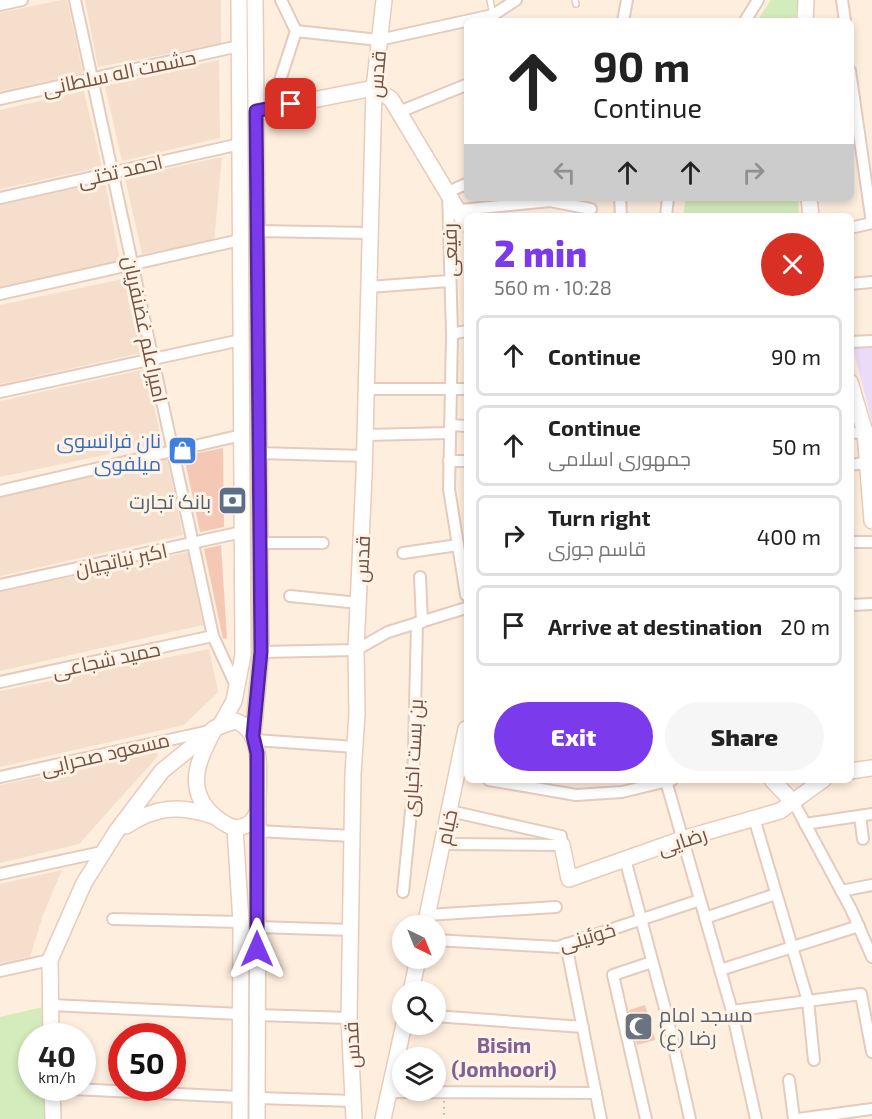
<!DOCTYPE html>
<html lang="en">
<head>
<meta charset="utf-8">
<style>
  :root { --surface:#fff; --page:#f6f6f6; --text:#222; --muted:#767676; --line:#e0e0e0; --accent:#7c3aed }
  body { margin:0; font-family:"Exo 2",Cairo,sans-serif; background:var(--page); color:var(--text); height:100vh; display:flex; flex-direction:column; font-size:22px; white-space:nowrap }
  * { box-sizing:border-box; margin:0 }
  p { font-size:20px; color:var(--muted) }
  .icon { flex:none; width:33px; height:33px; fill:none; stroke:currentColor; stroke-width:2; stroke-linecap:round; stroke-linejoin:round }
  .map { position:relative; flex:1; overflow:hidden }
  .panel { position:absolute; left:464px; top:213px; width:390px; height:570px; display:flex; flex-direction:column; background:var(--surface); border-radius:9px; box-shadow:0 3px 9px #0003 }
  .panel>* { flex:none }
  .banner { position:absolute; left:464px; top:18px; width:390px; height:183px; border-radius:9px; box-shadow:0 3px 9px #0003; background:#fff; color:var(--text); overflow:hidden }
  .needle { width:39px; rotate:137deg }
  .fabs { position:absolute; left:392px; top:915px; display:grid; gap:12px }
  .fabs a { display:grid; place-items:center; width:54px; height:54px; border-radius:50%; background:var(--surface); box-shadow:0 3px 9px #0003; font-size:30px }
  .speed { position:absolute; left:18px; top:1023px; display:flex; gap:12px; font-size:30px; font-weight:700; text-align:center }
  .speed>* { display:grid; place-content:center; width:78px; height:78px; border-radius:50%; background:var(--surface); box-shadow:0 3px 9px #0003; line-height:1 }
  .speed small { font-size:15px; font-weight:400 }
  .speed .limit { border:9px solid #d22; background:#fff; color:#111 }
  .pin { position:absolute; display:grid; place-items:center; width:51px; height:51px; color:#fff; margin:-26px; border-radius:12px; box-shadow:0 3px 9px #0006 }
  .me { position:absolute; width:66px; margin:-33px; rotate:0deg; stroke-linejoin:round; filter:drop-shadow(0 0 4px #0008) }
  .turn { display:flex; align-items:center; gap:21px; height:126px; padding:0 30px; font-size:27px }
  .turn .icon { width:78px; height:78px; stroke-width:2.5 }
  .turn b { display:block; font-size:42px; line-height:51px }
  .lanes { display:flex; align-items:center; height:57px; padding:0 30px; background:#0003; justify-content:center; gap:30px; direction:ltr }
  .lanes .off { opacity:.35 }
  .round { display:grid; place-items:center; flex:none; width:63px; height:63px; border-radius:32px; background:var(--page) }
  .summary { display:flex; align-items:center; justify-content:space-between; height:102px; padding:0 30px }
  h1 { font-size:36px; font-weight:800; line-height:45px; color:var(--accent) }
  .button { display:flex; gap:12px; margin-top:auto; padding:12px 30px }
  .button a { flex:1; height:69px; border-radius:36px; background:var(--accent); color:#fff; font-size:24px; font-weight:800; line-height:69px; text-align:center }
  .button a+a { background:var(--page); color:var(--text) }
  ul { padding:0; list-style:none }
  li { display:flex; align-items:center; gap:18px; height:81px; margin:0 12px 9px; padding:0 18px; border:3px solid var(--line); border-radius:9px }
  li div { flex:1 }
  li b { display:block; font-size:22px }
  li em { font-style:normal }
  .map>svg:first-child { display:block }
  .residential { fill:#f5dfcc }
  .education { fill:#ebdbf9 }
  .green { fill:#d4ebbc }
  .building { fill:#f4c8b4 }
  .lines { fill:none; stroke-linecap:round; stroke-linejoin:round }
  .lane-casing { stroke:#e4cbbd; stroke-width:8 }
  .street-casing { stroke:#e4cbbd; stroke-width:14 }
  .secondary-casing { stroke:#e9cbba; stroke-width:18 }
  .path { stroke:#d9ab98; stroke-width:2; stroke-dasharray:1.5 4.5; stroke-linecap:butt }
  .lane { stroke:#fff; stroke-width:5 }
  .street { stroke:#fff; stroke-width:10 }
  .secondary { stroke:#fff; stroke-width:15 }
  .route-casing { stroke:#51269a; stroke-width:15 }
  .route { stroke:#7c3aed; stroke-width:10 }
  .labels { text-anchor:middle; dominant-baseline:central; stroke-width:6; stroke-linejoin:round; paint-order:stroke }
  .street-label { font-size:20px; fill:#755145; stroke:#fff3e6 }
  .shop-label { font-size:20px; fill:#366cbe; stroke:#fff3e6; text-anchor:end }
  .service-label { font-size:20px; fill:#4e5e75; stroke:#fff3e6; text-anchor:end }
  .worship-label { font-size:20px; fill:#5b616d; stroke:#fff3e6; text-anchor:start }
  .neighbourhood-label { font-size:21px; font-weight:bold; fill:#806099; stroke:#fff3e6 }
</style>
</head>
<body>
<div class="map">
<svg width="872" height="1119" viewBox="0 0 872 1119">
  <rect width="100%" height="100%" fill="#feeede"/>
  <g class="residential">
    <polygon points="61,0 67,0 83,73 0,91 0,13"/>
    <polygon points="85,0 221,0 221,44 98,67"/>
    <polygon points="219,60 220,138 122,161 105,86"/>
    <polygon points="84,91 102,167 0,189 0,110"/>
    <polygon points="222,157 214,241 142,254 125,178"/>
    <polygon points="105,181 120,261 0,287 0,204"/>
    <polygon points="127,278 142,353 0,384 0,305"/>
    <polygon points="146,369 162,443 0,477 0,401"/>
    <polygon points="167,459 183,535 0,576 0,496"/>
    <polygon points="188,552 203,625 0,671 0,592"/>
    <polygon points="209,649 218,692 184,725 0,767 0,691"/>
    <polygon points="157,752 158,756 79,844 0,863 0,785"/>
    <polygon points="62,870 43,915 30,957 0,963 0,884"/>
  </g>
  <polygon class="education" points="872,347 872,422 853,348"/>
  <g class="green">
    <polygon points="771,0 798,0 795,21 757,21"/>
    <polygon points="686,198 798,198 799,216 683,216"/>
    <polygon points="51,1005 50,1036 32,1036 32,1088 49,1088 49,1119 0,1119 0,1017"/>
  </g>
  <g class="building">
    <polygon points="223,448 224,527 200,532 184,456"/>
    <polygon points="221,545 227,638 223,639 204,549"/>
    <polygon points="645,1005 655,1040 637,1045 629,1010"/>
  </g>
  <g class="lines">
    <defs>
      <g id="lane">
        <polyline points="490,0 493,15"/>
        <polyline points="575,0 576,4"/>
      </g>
      <g id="street">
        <polyline points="75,0 213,636 237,688"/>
        <polyline points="842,0 845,21"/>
        <polyline points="0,5 22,0"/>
        <polyline points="623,21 627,0"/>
        <polyline points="745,21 758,0"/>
        <polyline points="296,31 379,40 493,15 516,0"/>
        <polyline points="850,71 872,223"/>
        <polyline points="0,99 239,46"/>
        <polyline points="271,108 296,31 281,0"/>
        <polyline points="399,112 466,85"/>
        <polyline points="466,184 448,192 452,334 449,489 466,595"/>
        <polyline points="0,198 240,144"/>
        <polyline points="620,198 621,216"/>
        <polyline points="460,210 550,201 591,209"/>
        <polyline points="666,216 668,198"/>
        <polyline points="850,228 872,223"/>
        <polyline points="257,231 370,233"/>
        <polyline points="850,284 872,282"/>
        <polyline points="369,287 449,281"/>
        <polyline points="0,294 240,240"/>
        <polyline points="452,334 466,331"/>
        <polyline points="850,342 872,341"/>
        <polyline points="366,389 466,389"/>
        <polyline points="0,392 241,340"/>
        <polyline points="450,425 466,426"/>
        <polyline points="850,433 871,432"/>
        <polyline points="365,435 450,433"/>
        <polyline points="258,453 365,456"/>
        <polyline points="449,461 466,461"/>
        <polyline points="850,465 872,462"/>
        <polyline points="0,491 242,435"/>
        <polyline points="850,542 872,542"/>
        <polyline points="259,543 323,543"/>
        <polyline points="403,553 458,545"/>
        <polyline points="420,577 422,622"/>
        <polyline points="0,585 242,532"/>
        <polyline points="290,596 359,603"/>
        <polyline points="850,605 872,604"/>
        <polyline points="261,652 356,650 388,632 466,608"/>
        <polyline points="0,682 213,636"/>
        <polyline points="255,740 355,747"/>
        <polyline points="0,777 210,731"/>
        <polyline points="489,780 576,795 622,792 672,780"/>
        <polyline points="666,781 732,1011 756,1119"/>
        <polyline points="794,803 851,909 872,957"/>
        <polyline points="860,816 863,839"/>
        <polyline points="754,818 808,1001 814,1060"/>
        <polyline points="805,824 872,814"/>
        <polyline points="258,831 352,836"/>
        <polyline points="443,844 562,845 561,836 450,811"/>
        <polyline points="625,859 667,1016 690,1119"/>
        <polyline points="0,874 102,852"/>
        <polyline points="841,891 872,885"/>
        <polyline points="403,892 413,791 417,623"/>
        <polyline points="427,915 556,907"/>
        <polyline points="705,918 776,894"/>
        <polyline points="113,919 241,922"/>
        <polyline points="257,927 352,930"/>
        <polyline points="435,940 558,947 700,900"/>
        <polyline points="566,944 601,1119"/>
        <polyline points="720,970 859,926"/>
        <polyline points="0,971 50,960"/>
        <polyline points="51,1005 240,1014"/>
        <polyline points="732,1011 861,994 872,1052"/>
        <polyline points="257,1015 349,1018"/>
        <polyline points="435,1016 583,1027"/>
        <polyline points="789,1080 794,1119"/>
        <polyline points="52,1088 240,1097"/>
        <polyline points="390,1092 596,1093"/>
        <polyline points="257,1098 354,1101"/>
        <polyline points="646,1119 613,975 652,962"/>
        <polyline points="798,1119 872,1109"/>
      </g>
      <g id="secondary">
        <polyline points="805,21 806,0"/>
        <polyline points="374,88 391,99 466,224"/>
        <polyline points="256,111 374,88"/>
        <polyline points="809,198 811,216"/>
        <polyline points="850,382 865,432 872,521"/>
        <path d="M235,721C267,731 257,783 258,809C255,821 248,827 235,828C224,825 216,818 208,810C185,784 201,754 215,728Z"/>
        <polyline points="220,726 234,701 243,655 239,0"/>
        <polyline points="253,736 261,652 255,0"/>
        <polyline points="850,771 872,768"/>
        <polyline points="772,780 794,803"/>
        <path d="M126,826C155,807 180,804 213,816"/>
        <polyline points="235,828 241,922 240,1119"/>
        <polyline points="562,845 569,879 682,839 780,811 823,780"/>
        <polyline points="425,926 466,729"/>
        <polyline points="411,992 418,958"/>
        <polyline points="51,1036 50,960 84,883 116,832 162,771 215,728"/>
        <polyline points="52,1088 53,1119"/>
        <polyline points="257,1119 258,809"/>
        <polyline points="354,1119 349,1018 353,774 357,714 356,650 364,476 374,88 384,0"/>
        <polyline points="383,1119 404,1024"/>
      </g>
    </defs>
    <use href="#lane" class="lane-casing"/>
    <use href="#street" class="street-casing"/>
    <use href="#secondary" class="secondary-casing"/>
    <polyline class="path" points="444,1101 444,1119"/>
    <use href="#lane" class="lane"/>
    <use href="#street" class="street"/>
    <use href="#secondary" class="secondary"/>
  </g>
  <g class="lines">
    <defs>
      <polyline id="route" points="257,949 257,753 253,736 261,652 256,111 291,104"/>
    </defs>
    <use href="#route" class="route-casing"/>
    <use href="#route" class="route"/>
  </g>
  <defs>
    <symbol id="shop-square" viewBox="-11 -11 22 22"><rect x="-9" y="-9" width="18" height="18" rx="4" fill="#3f7fe0" stroke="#fff3e6"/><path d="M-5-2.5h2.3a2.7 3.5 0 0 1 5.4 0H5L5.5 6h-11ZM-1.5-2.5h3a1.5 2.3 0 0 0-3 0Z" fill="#fff"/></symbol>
    <symbol id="bank-square" viewBox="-11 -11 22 22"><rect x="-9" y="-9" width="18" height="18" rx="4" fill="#5c6f8a" stroke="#fff3e6"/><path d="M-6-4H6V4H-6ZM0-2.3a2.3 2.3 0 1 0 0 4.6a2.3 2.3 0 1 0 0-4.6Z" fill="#fff"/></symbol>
    <symbol id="mosque-square" viewBox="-11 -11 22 22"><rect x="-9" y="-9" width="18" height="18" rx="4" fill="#6b7280" stroke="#fff3e6"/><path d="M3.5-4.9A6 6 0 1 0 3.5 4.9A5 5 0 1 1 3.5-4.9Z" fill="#fff"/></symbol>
  </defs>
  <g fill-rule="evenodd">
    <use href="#shop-square" x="166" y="434" width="33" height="33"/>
    <use href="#bank-square" x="216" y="484" width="33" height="33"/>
    <use href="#mosque-square" x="622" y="1010" width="33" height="33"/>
  </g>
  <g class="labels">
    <g class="street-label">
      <text transform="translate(119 72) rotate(-12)">حشمت اله سلطانی</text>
      <text transform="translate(376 74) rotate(-85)">قدس</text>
      <text transform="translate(120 170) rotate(-13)">احمد تختی</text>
      <text transform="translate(449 250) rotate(-91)">رفیعی</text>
      <text transform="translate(146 329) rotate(78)">امیراعلم غضنفریان</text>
      <text transform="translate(121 559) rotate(-12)">اکبر نباتچیان</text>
      <text transform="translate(361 559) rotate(-87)">قدس</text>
      <text transform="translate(106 659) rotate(-12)">حمید شجاعی</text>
      <text transform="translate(105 753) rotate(-13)">مسعود صحرایی</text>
      <text transform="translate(412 758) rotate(-87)">بن بست اخباری</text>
      <text transform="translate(446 827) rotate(-78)">خیام</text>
      <text transform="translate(682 840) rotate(-18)">رضایی</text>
      <text transform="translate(587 936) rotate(-16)">خوئینی</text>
      <text transform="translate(351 1045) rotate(-93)">قدس</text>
    </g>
    <g class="shop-label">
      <text x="161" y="440">نان فرانسوی<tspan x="161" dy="23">میلفوی</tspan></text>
    </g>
    <g class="service-label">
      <text x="211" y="501">بانک تجارت</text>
    </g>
    <g class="worship-label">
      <text x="659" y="1014">مسجد امام<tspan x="659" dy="23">رضا (ع)</tspan></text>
    </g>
    <g class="neighbourhood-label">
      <text x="504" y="1044">Bisim<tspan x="504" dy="24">(Jomhoori)</tspan></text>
    </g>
  </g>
</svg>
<div class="fabs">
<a><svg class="needle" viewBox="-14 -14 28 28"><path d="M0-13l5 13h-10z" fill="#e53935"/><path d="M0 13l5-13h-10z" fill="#767676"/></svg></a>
<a><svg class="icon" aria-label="search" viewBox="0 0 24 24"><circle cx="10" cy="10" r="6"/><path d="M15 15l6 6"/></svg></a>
<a><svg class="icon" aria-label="layers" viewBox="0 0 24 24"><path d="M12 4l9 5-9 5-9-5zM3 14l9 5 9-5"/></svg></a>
</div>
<div class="speed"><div>40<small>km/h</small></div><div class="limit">50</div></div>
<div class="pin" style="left:291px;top:104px;background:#d93025"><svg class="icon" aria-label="arrive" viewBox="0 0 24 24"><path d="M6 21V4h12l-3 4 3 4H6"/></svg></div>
<svg class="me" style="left:257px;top:949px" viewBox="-20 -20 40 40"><path d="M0-17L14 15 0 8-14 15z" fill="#7c3aed" stroke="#fff" stroke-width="4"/></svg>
<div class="banner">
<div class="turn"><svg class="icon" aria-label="ahead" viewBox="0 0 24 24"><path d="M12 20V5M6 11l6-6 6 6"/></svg><div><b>90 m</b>Continue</div></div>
<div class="lanes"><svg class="icon off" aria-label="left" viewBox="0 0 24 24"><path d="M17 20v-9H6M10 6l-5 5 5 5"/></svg><svg class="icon" aria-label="ahead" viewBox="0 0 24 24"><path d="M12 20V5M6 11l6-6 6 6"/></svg><svg class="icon" aria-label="ahead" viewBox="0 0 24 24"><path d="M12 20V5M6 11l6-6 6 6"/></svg><svg class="icon off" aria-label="right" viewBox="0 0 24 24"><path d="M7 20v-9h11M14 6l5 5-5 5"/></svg></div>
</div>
<section class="panel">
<div class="summary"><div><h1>2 min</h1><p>560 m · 10:28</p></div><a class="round" style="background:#d93025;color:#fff"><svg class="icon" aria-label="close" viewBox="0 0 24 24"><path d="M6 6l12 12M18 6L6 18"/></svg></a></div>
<ul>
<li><svg class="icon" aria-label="ahead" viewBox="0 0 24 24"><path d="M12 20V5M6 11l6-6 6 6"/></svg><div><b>Continue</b></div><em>90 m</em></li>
<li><svg class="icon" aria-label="ahead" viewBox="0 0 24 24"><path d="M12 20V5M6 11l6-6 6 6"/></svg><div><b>Continue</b><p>جمهوری اسلامی</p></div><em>50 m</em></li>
<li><svg class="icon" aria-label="right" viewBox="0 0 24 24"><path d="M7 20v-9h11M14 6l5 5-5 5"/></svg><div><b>Turn right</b><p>قاسم جوزی</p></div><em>400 m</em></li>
<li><svg class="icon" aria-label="arrive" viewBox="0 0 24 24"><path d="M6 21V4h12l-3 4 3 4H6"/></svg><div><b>Arrive at destination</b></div><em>20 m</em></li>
</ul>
<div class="button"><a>Exit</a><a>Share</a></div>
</section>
</div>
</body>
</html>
